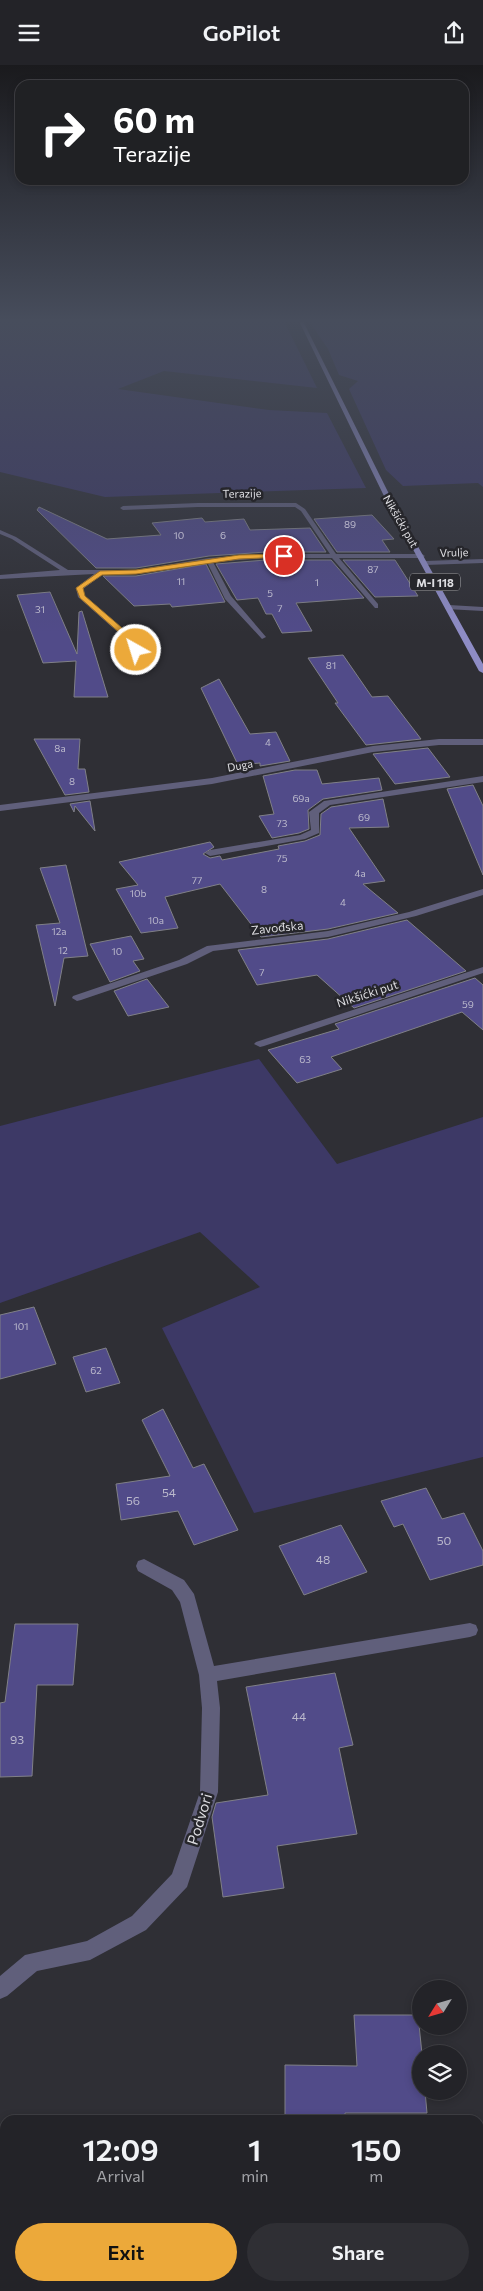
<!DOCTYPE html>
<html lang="en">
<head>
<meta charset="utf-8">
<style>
  :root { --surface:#232328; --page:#2f2f34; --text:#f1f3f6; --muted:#a3a4a8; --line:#404045; --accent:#eca93a }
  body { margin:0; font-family:Commissioner,sans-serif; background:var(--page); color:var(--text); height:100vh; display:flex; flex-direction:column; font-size:19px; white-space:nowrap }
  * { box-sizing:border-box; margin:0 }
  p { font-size:16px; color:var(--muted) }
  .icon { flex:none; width:28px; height:28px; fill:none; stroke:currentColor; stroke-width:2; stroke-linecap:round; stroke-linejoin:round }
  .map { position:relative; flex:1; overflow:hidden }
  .drawer { position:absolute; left:0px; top:2050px; width:484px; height:176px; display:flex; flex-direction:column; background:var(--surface); border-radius:15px 15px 0 0; box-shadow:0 2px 8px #0003,0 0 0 1px var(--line) }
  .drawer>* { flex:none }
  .banner { position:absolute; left:15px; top:15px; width:454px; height:105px; border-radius:15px; box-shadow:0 2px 8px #0003,0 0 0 1px var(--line); background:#202124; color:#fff; overflow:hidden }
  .needle { width:32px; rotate:233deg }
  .controls { position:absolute; left:412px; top:1915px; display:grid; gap:10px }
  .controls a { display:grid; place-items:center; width:55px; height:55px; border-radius:50%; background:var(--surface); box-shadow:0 2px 8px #0003,0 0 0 1px var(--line); font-size:25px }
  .pin { position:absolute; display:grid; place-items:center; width:42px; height:42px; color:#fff; margin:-21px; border:2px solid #fff; border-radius:50%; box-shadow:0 1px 5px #0007 }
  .me { position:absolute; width:55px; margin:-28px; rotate:321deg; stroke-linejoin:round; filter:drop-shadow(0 0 4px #0008) }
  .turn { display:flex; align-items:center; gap:18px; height:105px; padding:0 15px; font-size:22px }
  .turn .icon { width:65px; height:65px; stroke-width:2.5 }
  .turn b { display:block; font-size:35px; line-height:42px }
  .eta { display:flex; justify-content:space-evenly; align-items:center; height:85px; text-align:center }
  .eta b { font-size:30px; font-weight:600; line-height:35px }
  .cta { display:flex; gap:10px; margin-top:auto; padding:10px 15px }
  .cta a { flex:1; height:58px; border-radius:30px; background:var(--accent); color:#111; font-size:20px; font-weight:600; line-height:58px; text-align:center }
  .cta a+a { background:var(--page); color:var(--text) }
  header { display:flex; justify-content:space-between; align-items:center; height:65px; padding:0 15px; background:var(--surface); font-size:22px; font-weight:600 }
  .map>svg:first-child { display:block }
  .green { fill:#3d3966 }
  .building { fill:#514b89; stroke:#808087 }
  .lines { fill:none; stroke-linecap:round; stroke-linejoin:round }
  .minor { fill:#605f7b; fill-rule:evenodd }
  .primary { fill:#8e8cc5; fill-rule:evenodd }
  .route { fill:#eca93a; stroke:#996e26 }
  .labels { text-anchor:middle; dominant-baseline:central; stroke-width:5; stroke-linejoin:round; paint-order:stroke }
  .number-label { font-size:10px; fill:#bbb9cc }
  .far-street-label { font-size:11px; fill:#dedee2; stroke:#26262b }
  .shield { fill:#26262b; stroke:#a7a7ab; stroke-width:1 }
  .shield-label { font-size:11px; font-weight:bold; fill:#dedee2 }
  .street-label { font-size:12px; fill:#dedee2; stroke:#26262b }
  .near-number-label { font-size:12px; fill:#bbb9cc }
  .near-street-label { font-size:15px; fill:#dedee2; stroke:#26262b }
</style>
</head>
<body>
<header><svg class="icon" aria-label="menu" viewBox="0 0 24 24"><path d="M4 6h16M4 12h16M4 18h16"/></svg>GoPilot<svg class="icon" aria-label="share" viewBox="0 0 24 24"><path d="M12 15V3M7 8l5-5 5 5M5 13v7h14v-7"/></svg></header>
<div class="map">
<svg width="483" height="2226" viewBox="0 0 483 2226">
  <rect width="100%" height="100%" fill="#2f2f35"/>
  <g class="green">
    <polygon points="0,256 284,256 317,323 164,306 118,324 269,345 327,348 366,423 105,432 0,407"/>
    <polygon points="309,256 483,256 483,422 478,418 403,421 386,405 349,324 358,316 339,310 328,284"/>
    <polygon points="259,994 337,1099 483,1052 483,1392 254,1448 162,1263 260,1222 200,1167 0,1238 0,1061"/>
  </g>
  <g class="building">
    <polygon points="39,442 107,474 161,470 152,458 202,453 205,457 244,454 250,465 310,463 326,487 266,487 209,491 136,503 96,503 37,445"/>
    <polygon points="372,450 394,474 382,475 390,487 337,487 314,454"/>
    <polygon points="266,495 331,495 364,533 296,538 312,566 282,568 272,549 266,549 258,533 237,535 216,499"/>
    <polygon points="343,495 395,495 418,531 375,532"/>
    <polygon points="206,499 225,537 172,542 170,539 134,541 103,511 136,511"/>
    <polygon points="50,527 77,589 79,547 82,546 108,632 74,632 76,596 43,598 17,530"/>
    <polygon points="343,590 372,632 388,631 421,674 366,680 335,638 338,638 308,593"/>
    <polygon points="219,614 250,669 276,667 290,696 260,701 260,698 238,700 201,623"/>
    <polygon points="34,674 80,674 78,704 85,704 89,727 65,730"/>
    <polygon points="428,683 450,712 395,719 373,689"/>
    <polygon points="295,705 317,705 322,719 379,713 382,725 323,734 308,745 309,764 299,768 272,773 259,751 274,749 263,711"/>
    <polygon points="473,720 483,741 483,810 447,724"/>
    <polygon points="383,734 389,762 349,763 385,816 363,819 398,848 328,864 261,872 220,819 165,832 178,863 141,868 116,824 138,820 119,797 210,777 214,782 203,789 210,793 220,791 222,795 279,784 278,781 305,776 320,770 321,749 331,742"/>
    <polygon points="90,736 95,766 75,741 74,747 70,739"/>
    <polygon points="66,800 88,891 64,893 55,941 36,860 60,858 40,803"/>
    <polygon points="407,855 466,906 354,943 317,910 257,920 238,885 328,874"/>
    <polygon points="131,871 144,894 133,896 140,906 110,917 90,879"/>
    <polygon points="475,913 483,920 483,965 462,947 331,992 342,1004 297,1018 268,985 339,964 335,959"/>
    <polygon points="147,914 169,942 128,951 114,926"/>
    <polygon points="34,1242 56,1299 0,1314 0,1250"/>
    <polygon points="106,1283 120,1318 86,1327 73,1292"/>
    <polygon points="163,1344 193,1403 204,1399 238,1465 194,1480 178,1446 121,1455 116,1419 170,1411 142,1355"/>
    <polygon points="426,1423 442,1454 464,1448 483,1486 483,1500 430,1515 403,1459 394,1462 381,1436"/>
    <polygon points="341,1460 367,1507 304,1530 279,1481"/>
    <polygon points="15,1559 78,1559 73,1620 37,1620 32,1711 0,1712 0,1638 5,1637"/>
    <polygon points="335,1608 353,1680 339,1683 357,1769 277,1781 284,1823 223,1832 212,1752 216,1738 268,1730 246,1622"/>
    <polygon points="354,1950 418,1950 422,1989 421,2026 425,2026 427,2048 345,2048 345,2055 285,2055 285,2000 357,2001"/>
  </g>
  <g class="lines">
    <g class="minor">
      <polygon points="198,438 296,438 305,444 336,489 422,489 425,491 422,493 339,493 378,539 378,543 375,543 332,493 266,493 213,497 231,531 266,572 262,574 225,534 207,497 136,509 103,509 83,524 85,531 138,577 140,585 138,605 134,607 130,605 132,585 130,578 78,532 76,523 94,509 0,514 0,510 60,505 12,474 0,469 0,465 16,472 68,505 136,505 209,493 266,489 330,489 301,446 295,442 198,442 123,445 120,443 123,441"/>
      <polygon points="483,494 483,498 425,500 422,498 425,496"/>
      <polygon points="449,540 483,542 483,546 446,544 445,542"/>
      <polygon points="439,674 483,674 483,680 439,680 373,687 212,719 0,746 0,740 212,713 373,681"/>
      <polygon points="483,711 483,717 330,740 319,748 319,768 305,774 210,791 205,788 210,785 300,770 311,765 309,747 324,736"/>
      <polygon points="483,824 483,830 416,851 328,872 213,886 187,899 81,935 77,936 72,933 73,931 179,895 207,881 328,866 409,847"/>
      <polygon points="483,902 483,908 264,981 260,982 254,979 256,977"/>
      <polygon points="144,1494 184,1515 194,1529 214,1601 470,1558 476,1560 478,1565 476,1570 470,1572 217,1616 220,1643 218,1727 187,1822 146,1865 90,1895 37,1906 7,1931 0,1934 0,1911 25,1890 87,1876 132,1851 172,1809 200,1727 202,1643 199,1610 180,1537 172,1525 138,1506 136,1501 138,1496"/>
    </g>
    <polygon class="primary" points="299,256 303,256 389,429 483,599 483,608 479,606 383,429"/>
  </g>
  <linearGradient id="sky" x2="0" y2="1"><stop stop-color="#1a1a1d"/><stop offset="0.45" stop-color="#474d5c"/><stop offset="1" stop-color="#474d5c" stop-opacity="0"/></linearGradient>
  <rect width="483" height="568" fill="url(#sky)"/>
  <polygon class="route" points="284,489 286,492 239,494 136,509 102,510 83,523 85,531 136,575 139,585 136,587 132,585 130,577 80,533 76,523 100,506 136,505 239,490"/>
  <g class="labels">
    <g class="number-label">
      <text x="350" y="459">89</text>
      <text x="179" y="470">10</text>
      <text x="223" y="470">6</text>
      <text x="373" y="504">87</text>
      <text x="181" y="516">11</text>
      <text x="317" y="517">1</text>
      <text x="270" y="528">5</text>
      <text x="280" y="543">7</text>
      <text x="40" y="544">31</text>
      <text x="331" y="600">81</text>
      <text x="268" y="677">4</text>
      <text x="60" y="683">8a</text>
      <text x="72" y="716">8</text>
      <text x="301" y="733">69a</text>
      <text x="364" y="752">69</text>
      <text x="282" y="758">73</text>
      <text x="282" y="793">75</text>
      <text x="360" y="808">4a</text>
      <text x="197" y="815">77</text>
      <text x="264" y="824">8</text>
      <text x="138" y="828">10b</text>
      <text x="343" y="837">4</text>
      <text x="156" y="855">10a</text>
      <text x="59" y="866">12a</text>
      <text x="63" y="885">12</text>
      <text x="117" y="886">10</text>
      <text x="262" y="907">7</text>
      <text x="468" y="939">59</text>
      <text x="305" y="994">63</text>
      <text x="21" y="1261">101</text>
      <text x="96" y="1305">62</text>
    </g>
    <g class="far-street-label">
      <text transform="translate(242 428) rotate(-1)">Terazije</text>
      <text transform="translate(401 456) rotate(60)">Nikšićki put</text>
      <text transform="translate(454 487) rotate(-2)">Vrulje</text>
      <text transform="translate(240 700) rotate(-10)">Duga</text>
    </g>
    <rect class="shield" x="410" y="508.5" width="50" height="17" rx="4"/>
    <g class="shield-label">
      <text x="435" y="517">M-I 118</text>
    </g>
    <g class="street-label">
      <text transform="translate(277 862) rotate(-6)">Zavođska</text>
      <text transform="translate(367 928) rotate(-18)">Nikšićki put</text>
    </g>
    <g class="near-number-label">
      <text x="169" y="1427">54</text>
      <text x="133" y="1435">56</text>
      <text x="444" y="1475">50</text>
      <text x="323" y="1494">48</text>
      <text x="299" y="1651">44</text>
      <text x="17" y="1674">93</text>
    </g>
    <g class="near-street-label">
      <text transform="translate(199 1754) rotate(-73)">Podvori</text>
    </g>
  </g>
</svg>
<div class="controls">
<a><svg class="needle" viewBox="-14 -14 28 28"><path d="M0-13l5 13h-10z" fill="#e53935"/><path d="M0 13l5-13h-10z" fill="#a3a4a8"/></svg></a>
<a><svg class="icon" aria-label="layers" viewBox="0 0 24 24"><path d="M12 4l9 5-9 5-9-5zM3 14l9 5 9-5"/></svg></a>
</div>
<div class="pin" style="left:284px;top:491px;background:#d93025"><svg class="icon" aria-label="arrive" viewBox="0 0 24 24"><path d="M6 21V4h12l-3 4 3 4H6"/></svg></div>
<svg class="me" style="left:136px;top:585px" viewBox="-20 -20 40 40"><circle r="17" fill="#eca93a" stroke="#fff" stroke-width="3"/><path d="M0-11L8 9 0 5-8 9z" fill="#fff"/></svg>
<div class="banner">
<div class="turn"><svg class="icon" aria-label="right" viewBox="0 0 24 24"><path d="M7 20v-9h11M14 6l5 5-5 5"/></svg><div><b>60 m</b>Terazije</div></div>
</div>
<section class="drawer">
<div class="eta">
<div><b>12:09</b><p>Arrival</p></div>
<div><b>1</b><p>min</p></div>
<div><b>150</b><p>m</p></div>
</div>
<div class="cta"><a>Exit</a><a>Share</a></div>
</section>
</div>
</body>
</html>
